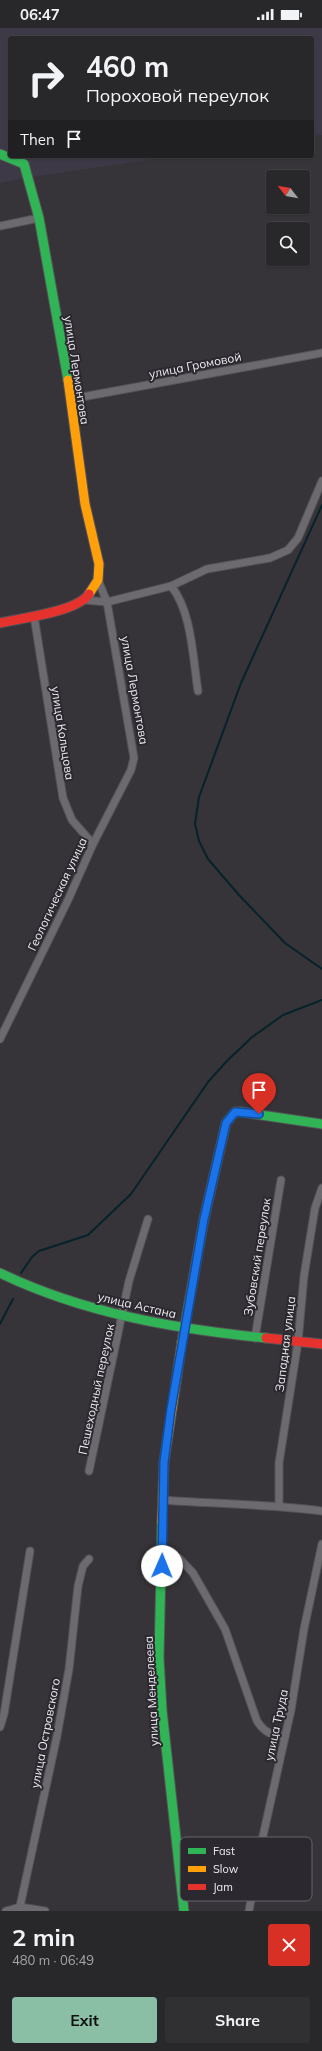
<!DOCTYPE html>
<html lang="en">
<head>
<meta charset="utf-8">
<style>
  :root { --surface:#28272a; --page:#302f32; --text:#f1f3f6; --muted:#a5a5a8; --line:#444447; --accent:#8abfa5 }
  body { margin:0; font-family:Mulish,sans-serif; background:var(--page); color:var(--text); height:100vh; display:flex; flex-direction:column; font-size:15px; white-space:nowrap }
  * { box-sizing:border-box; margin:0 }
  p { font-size:13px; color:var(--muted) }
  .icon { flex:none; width:22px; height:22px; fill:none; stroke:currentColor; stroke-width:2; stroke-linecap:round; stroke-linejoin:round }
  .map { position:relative; height:1883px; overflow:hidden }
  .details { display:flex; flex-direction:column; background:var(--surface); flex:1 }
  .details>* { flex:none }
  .guide { position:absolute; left:8px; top:8px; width:306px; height:122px; border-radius:4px; box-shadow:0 1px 3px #0004,0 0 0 1px var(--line); background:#28272a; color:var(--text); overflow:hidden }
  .needle { width:26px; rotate:301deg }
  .buttons { position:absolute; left:266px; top:142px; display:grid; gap:8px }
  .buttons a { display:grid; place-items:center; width:44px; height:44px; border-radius:4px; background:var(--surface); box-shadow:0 1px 3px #0004,0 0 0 1px var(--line); font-size:20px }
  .pin { position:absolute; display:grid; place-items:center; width:34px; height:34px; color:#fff; margin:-41px -17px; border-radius:50% 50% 50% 0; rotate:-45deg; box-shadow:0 0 4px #0007 }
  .pin .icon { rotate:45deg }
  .me { position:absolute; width:44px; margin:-22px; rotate:1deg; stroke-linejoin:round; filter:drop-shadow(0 0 3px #0008) }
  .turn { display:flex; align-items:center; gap:14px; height:84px; padding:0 12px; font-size:18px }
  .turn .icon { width:52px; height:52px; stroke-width:2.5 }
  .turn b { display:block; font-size:28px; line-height:34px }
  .then { display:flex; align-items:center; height:38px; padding:0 12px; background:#0003; gap:8px; font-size:15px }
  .round { display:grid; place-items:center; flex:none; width:42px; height:42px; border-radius:4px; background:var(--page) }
  .summary { display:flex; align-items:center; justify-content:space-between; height:68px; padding:0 12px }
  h1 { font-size:24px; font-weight:700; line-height:30px }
  .cta { display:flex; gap:8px; margin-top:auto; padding:8px 12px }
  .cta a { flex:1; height:46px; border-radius:4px; background:var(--accent); color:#111; font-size:16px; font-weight:700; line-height:46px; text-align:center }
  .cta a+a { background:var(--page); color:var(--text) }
  .status { display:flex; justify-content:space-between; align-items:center; height:28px; padding:0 20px; background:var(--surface); direction:ltr }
  .status svg { height:11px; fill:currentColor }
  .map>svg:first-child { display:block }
  .built { fill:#3e3946 }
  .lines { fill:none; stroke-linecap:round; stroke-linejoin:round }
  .stream { stroke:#05232b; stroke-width:2 }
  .street-casing { stroke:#545256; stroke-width:9 }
  .fast-casing { stroke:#545256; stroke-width:11 }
  .slow-casing { stroke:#545256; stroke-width:11 }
  .jam-casing { stroke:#545256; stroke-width:11 }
  .street { stroke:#6c6a6e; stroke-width:7 }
  .fast { stroke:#30b455; stroke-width:9 }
  .slow { stroke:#ff9f0a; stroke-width:9 }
  .jam { stroke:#e5322d; stroke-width:9 }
  .route-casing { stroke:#114b97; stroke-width:10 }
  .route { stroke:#1a73e8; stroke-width:7 }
  .labels { text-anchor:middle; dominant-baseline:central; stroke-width:4; stroke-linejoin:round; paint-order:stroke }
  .street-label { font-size:12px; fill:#eeecf1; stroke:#2b2830 }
  .key { fill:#2b2830; stroke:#66636a; stroke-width:1 }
  .key-label { font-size:11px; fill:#eeecf1 }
</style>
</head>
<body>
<div class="status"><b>06:47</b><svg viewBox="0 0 49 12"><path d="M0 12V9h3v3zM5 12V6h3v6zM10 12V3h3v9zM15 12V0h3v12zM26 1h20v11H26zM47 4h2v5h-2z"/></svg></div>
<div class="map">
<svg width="322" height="1883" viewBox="0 0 322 1883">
  <rect width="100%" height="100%" fill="#363438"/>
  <polygon class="built" points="0,0 322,0 322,107 312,108 312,10 10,10 10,128 175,128 38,148 0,155"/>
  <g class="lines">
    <g class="stream">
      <polyline points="322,477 241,655 199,769 195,796 199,813 208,831 239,867 285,915 322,941"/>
      <polyline points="21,1245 32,1229 39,1223 88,1207 131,1166 208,1054 226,1034 251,1010 283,987 322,972"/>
      <polyline points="0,1296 13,1271"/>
    </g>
    <defs>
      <g id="street">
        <polyline points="0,198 39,190"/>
        <polyline points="71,371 322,325"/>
        <path d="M171,558C192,583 193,632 198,663"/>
        <polyline points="85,572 107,574 171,558 207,541 270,530 288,522 298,510 322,453"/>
        <polyline points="34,588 63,770 72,792 93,816"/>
        <polyline points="0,1011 68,872 93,816 131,742 134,730 107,574 98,552"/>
        <polyline points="255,1310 281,1152"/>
        <polyline points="89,1443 129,1253 148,1191"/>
        <path d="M162,1472C215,1476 269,1476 322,1483"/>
        <polyline points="279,1477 279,1435 298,1314 304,1248 315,1180 322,1160"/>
        <path d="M162,1525L170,1526L179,1530L193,1545L225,1601L257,1693C265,1705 271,1707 285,1708"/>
        <polyline points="0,1699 4,1686 30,1523"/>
        <polyline points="6,1883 20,1879 45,1883"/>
        <polyline points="19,1883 57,1708 69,1641 78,1558 83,1538 89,1531"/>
        <polyline points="249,1883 259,1826 291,1682 304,1601 322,1516"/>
      </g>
      <g id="fast">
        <polyline points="0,126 24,136 39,190 68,352"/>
        <path d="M0,1245C83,1285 175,1301 266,1310"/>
        <polyline points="182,1314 204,1191 226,1095 235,1084 241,1084 322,1096"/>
        <polyline points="162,1494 159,1630 162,1682 184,1883"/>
      </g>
      <g id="slow">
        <polyline points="68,352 85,476 99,536 98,552 89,566"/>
        <polyline points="162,1494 164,1434 182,1314"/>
      </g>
      <g id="jam">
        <path d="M0,595C21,590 77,584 89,566"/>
        <polyline points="266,1310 322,1316"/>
      </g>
    </defs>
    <use href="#street" class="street-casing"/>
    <use href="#fast" class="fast-casing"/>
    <use href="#slow" class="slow-casing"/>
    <use href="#jam" class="jam-casing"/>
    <use href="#street" class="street"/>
    <use href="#fast" class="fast"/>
    <use href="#slow" class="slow"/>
    <use href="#jam" class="jam"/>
  </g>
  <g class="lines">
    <defs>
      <polyline id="route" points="162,1538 164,1434 171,1381 204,1191 226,1095 235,1084 259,1086"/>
    </defs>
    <use href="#route" class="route-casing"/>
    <use href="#route" class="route"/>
  </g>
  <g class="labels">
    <g class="street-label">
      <text transform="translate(195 337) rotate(-11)">улица Громовой</text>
      <text transform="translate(77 342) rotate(81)">улица Лермонтова</text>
      <text transform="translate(135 662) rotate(80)">улица Лермонтова</text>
      <text transform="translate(63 705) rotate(81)">улица Кольцова</text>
      <text transform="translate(57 866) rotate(-65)">Геологическая улица</text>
      <text transform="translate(257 1229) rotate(-81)">Зубовский переулок</text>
      <text transform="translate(137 1277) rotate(13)">улица Астана</text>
      <text transform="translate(285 1316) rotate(-83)">Западная улица</text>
      <text transform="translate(96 1361) rotate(-78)">Пешеходный переулок</text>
      <text transform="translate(151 1663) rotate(-93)">улица Менделеева</text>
      <text transform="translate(276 1697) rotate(-78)">улица Труда</text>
      <text transform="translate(45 1705) rotate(-79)">улица Островского</text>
    </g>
  </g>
  <rect x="180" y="1809" width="132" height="64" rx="6" class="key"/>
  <rect x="188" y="1820" width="18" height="6" fill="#30b455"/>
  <rect x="188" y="1838" width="18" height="6" fill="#ff9f0a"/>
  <rect x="188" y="1856" width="18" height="6" fill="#e5322d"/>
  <g class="key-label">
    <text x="213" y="1827">Fast</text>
    <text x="213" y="1845">Slow</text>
    <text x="213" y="1863">Jam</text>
  </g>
</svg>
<div class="buttons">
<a><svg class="needle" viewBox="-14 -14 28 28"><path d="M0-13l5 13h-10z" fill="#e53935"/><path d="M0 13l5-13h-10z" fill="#a5a5a8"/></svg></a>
<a><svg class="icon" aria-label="search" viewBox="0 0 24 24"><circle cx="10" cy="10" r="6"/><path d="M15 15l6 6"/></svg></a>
</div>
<div class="pin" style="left:259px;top:1086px;background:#d93025"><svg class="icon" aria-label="arrive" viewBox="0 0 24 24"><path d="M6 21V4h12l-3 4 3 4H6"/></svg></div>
<svg class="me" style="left:162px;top:1538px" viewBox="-20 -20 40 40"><circle r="19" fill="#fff"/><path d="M0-13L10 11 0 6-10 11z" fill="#1a73e8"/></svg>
<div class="guide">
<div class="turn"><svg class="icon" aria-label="right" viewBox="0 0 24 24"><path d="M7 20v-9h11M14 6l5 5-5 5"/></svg><div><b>460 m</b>Пороховой переулок</div></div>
<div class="then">Then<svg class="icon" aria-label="arrive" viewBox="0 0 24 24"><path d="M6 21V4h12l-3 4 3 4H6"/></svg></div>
</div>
</div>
<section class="details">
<div class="summary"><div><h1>2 min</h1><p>480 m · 06:49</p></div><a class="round" style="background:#d93025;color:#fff"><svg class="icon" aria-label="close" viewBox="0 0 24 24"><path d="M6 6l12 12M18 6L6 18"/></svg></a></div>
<div class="cta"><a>Exit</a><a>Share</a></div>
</section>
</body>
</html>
